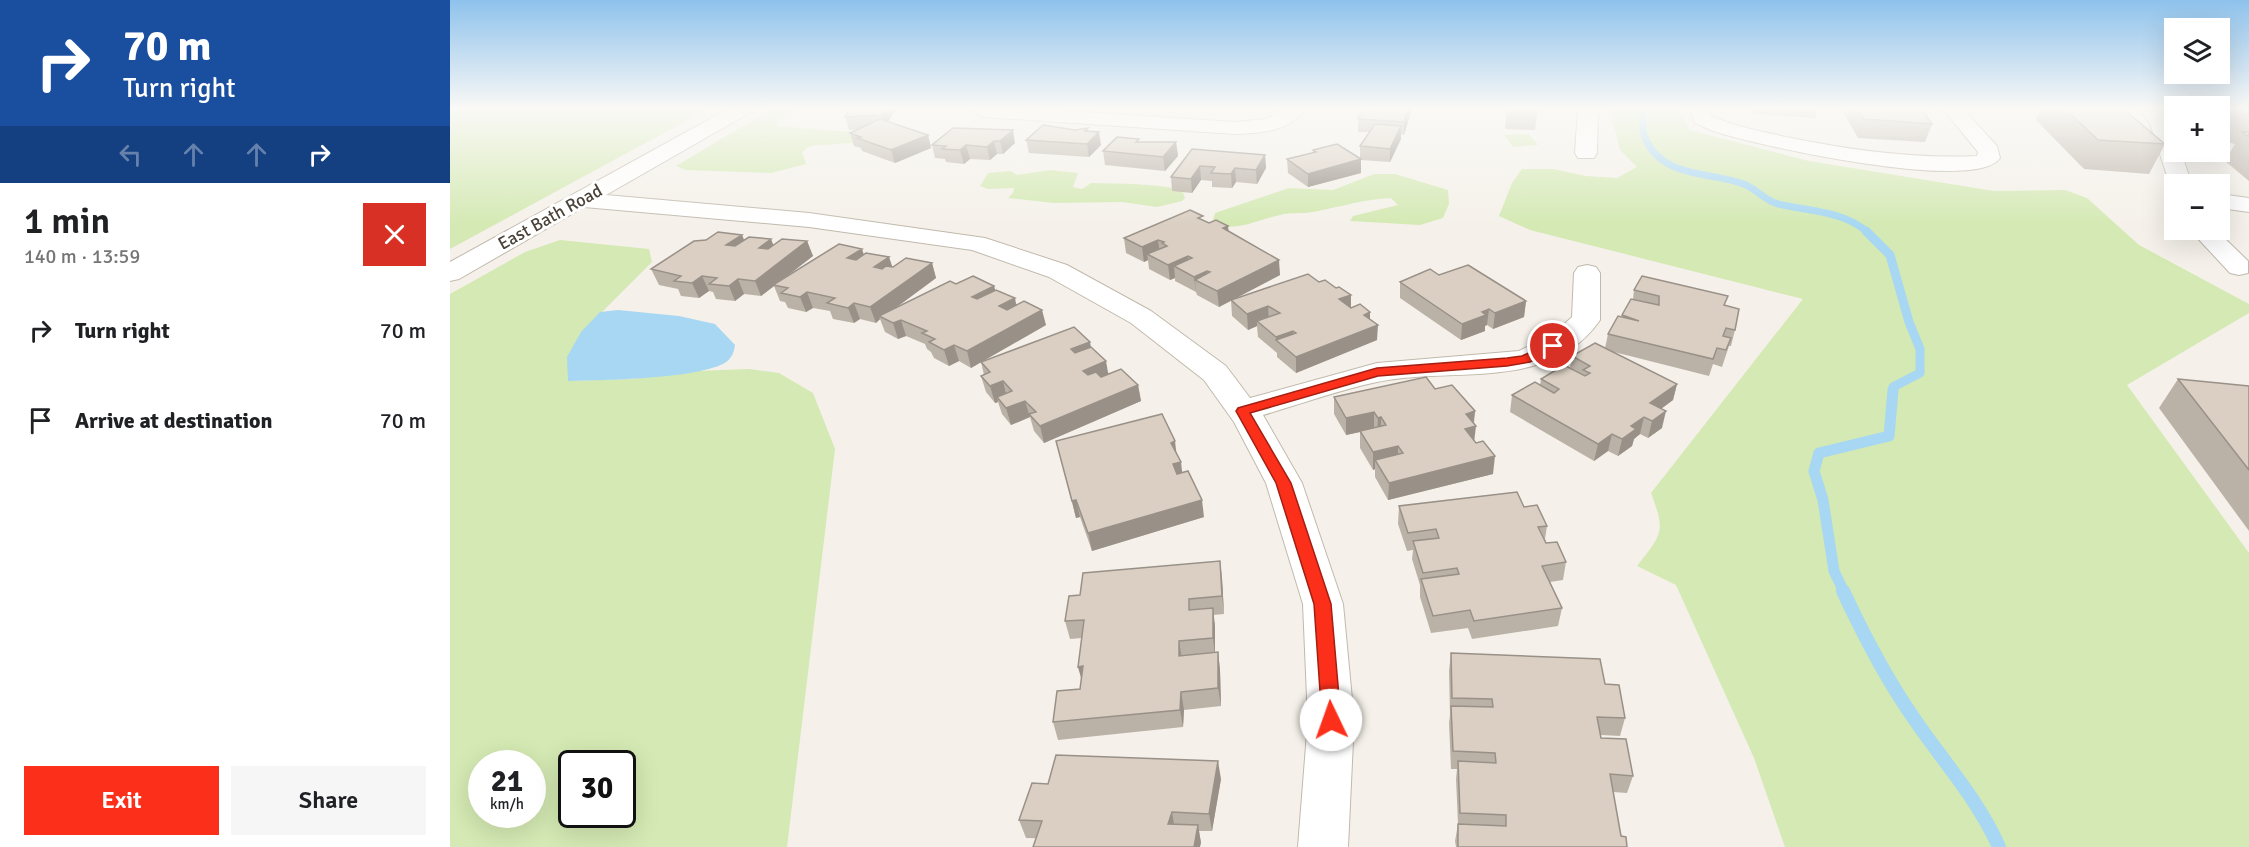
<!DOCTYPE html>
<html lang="en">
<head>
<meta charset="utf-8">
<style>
  :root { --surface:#fff; --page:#f6f6f6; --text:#202124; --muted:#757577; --accent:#fc2f1b }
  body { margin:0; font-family:Signika,sans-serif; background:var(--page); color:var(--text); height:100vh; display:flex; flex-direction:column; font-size:22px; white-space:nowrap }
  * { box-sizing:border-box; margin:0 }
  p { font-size:20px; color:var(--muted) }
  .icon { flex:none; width:33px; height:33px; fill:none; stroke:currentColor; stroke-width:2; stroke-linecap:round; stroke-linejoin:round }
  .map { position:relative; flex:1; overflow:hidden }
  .side { display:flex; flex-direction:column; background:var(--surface); width:450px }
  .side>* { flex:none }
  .banner { background:#1a4fa0; color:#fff; overflow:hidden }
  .tools { position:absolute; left:1714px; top:18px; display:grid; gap:12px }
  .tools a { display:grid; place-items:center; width:66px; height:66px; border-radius:0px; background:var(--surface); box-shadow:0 6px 24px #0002; font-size:30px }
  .speed { position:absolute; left:18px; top:750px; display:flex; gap:12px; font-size:30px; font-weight:700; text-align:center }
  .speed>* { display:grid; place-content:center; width:78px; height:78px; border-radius:50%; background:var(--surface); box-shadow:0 6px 24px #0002; line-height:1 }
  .speed small { font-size:15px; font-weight:400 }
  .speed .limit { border:3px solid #111; border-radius:9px; background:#fff; color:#111 }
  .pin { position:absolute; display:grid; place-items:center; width:51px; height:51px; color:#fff; margin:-26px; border:3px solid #fff; border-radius:50%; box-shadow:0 2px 6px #0007 }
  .me { position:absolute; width:66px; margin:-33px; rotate:357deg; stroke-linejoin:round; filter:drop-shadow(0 0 4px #0008) }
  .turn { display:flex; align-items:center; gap:21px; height:126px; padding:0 24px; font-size:27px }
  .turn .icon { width:78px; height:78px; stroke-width:2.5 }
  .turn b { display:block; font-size:42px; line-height:51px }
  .lanes { display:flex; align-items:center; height:57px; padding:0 24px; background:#0003; justify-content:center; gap:30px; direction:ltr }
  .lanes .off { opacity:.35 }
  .round { display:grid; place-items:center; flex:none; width:63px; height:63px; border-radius:0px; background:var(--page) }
  .overview { display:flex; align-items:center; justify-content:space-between; height:102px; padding:0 24px }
  h1 { font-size:36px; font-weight:600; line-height:45px }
  .button { display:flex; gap:12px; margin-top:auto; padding:12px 24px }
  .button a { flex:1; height:69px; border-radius:0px; background:var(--accent); color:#fff; font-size:24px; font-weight:600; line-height:69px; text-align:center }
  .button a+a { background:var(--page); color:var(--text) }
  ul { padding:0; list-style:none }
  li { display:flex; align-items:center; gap:18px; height:90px; padding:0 24px }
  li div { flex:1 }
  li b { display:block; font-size:22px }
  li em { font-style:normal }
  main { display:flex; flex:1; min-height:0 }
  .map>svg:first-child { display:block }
  .green { fill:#d4e9b3; fill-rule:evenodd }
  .water { fill:#a7d7f2 }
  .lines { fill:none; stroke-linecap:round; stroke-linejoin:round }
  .stream-far3 { stroke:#a7d7f2; stroke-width:7 }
  .stream-far2 { stroke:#a7d7f2; stroke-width:9 }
  .stream-far1 { stroke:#a7d7f2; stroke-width:11 }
  .stream { stroke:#a7d7f2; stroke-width:14 }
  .minor-casing { stroke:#c1b9ac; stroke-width:2 }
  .minor { fill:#fff; fill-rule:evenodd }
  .wall { fill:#bbb2a7 }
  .shaded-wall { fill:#999188 }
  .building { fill:#dacfc2; stroke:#999188; stroke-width:1.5 }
  .route { fill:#fc2f1b; stroke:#a41f12; stroke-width:1.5 }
  .labels { text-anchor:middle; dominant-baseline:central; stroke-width:6; stroke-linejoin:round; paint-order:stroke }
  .far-street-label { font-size:18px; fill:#4a4238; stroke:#fff }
</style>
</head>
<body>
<main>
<section class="side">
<div class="banner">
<div class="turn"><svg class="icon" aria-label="right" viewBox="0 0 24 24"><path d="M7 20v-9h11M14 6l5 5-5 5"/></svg><div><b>70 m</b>Turn right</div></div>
<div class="lanes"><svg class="icon off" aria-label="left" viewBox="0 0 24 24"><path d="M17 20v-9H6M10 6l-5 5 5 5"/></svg><svg class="icon off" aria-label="ahead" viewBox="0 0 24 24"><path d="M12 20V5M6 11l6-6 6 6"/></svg><svg class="icon off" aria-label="ahead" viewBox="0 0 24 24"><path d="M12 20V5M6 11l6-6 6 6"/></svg><svg class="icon" aria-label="right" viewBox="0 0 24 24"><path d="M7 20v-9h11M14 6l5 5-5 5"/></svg></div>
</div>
<div class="overview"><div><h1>1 min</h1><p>140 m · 13:59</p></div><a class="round" style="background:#d93025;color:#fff"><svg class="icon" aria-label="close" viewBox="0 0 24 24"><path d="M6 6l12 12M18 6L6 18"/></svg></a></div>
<ul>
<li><svg class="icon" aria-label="right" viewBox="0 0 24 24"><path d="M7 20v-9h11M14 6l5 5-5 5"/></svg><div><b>Turn right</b></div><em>70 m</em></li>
<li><svg class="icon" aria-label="arrive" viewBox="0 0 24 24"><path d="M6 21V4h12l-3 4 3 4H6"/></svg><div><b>Arrive at destination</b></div><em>70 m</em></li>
</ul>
<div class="button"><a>Exit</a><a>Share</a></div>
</section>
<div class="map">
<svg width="1799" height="847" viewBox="0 0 1799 847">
  <rect width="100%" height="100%" fill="#f5f1ea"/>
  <g class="green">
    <polygon points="0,108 260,108 0,249"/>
    <polygon points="323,108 352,108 336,115 325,126 403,132 403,143 360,146 352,152 356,164 321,173 236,170 226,166"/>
    <path d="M1159,108H1227L1240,130L1359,161L1544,191L1615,190L1637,198L1689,245L1799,304V313L1677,385L1799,553V847H1335L1304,758L1226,585L1187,566C1212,534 1216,532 1201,493L1353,299L1080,230L1049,216L1062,183L1072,169H1103L1136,176L1167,178L1187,167L1170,150Z"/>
    <polygon points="1079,134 1088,145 1063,147 1054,135"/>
    <path d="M600,170L628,173L623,187L632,189L641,183C672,184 702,183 732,190L735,198L732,201L707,207L672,202L604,203L558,198L563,193L564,188L538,189L530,186L538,173L561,171L567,175Z"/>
    <path d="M924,174H945L998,190L999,204L993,218L970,225L900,221L903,216L948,205L941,198C914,199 890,207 863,212C852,214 841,212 830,215C806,220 787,232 762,224L765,213L839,188L883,190Z"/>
    <path d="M110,240L199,249L202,262L131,333L118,381L181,379L245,371L299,369L329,373L363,393L385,449L337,847H0V294L75,252ZM32,764H82V814H32ZM122,764H172V814H122Z"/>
  </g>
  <path class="water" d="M168,310L229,316L265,324L285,345C284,353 281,360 273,364C241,379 156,380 118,381L117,357L131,332L150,312Z"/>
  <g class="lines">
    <path class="stream-far3" d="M1193,108C1193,116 1192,128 1194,135C1210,180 1263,171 1296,185C1307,190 1316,201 1328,204C1357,211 1396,211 1418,233"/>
    <polyline class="stream-far2" points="1416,231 1440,255 1459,322 1470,349 1470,373 1443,387 1443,391"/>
    <polyline class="stream-far1" points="1394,592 1384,571 1373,500 1364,471 1369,453 1439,436 1443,390"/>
    <path class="stream" d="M1393,591C1414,636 1436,679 1465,720C1493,761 1529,801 1549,847"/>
    <defs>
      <g id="minor">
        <path d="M280,108H304L301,112L156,195L359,213L535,238L617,265L701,311L776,366L800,398L927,363L1069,351L1102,335L1122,317L1124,273L1128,267L1137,265L1146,267L1150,273V320C1100,393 1000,366 927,382C889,390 851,404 813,415L852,483L893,604L904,720L898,847H848L858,720L853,604L816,483L784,422L754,380L681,323L599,277L522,250L359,227L134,207L9,279L0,281V262Z"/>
        <path d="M528,108H572L785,122L816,119L836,108H856C839,132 812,133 785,134L535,117L528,115L525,111Z"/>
        <polygon points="1128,108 1148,108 1147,153 1144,158 1128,158 1125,153"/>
        <path d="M1240,108H1260L1261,116C1285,127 1311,131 1336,137C1399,150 1463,159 1527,156L1528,152L1492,108H1512L1547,146L1550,158C1525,194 1305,145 1263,131L1245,123Z"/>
        <path d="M1689,108H1709C1721,122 1725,133 1725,152H1731L1740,179L1737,184H1725V191L1718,189L1715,184L1718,179L1700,123Z"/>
        <polygon points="1770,194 1799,198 1799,212 1770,208"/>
        <polygon points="1740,230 1766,230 1798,261 1798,273 1789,275 1780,273"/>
      </g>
    </defs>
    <use href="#minor" class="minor-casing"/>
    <use href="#minor" class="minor"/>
  </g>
  <g class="wall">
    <polygon points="396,108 446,108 438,122 478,135 481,148 445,163 412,151 411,148 404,146 400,133 408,129 399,130 395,117 397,113"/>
    <polygon points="927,108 962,108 954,135 951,134 951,139 940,162 911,160 911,173 858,187 838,173 837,159 863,153 863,150 910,159 910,146 920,132 908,132 908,119 925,111"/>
    <polygon points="1057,108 1088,108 1085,130 1055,129"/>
    <polygon points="1301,108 1368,108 1365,118 1303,114"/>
    <polygon points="1391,108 1470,108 1482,124 1475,142 1408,138"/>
    <polygon points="1591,108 1672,108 1715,144 1699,174 1634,169 1586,120"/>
    <polygon points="1770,108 1799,108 1799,181 1775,161 1785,144 1781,143 1770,134"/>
    <polygon points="503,128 565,143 553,154 547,154 540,160 520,159 514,164 496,162 495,159 485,158 482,145"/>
    <polygon points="638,128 638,131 651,145 639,157 579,153 576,140 625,130"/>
    <polygon points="689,142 726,142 728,156 715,171 655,165 653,151"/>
    <polygon points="742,149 815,155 816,168 807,184 786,182 782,188 762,187 762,181 751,180 742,193 722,191 721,177"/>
    <polygon points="754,221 779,232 830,275 769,307 747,295 746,292 725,281 725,278 720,280 699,269 698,260 694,262 676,253 674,238"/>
    <polygon points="294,240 324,245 357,241 363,256 332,280 414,254 439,257 442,267 482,263 486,278 444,309 506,284 544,286 545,290 596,325 533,361 641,347 659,374 688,385 691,401 594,443 584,431 580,417 561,425 552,414 548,402 545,403 536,392 531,376 534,375 531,362 521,368 509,361 499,366 484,358 481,352 477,349 475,344 456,336 448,339 435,332 430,319 426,323 410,319 404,323 383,319 380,311 363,308 356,312 338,308 335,302 330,301 324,286 311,296 294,294 285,301 266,299 263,292 259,291 249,298 231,296 228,289 209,285 201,269"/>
    <polygon points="989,275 1076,301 1074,317 1043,329 1037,325 1035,326 1035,331 1011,340 950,298 950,282"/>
    <polygon points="1184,290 1275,305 1285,330 1281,346 1279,346 1272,367 1263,364 1259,376 1164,352 1227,384 1223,400 1211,409 1212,428 1198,438 1190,434 1184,439 1182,446 1168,456 1158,451 1144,461 1060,412 1062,395 1090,385 1091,379 1120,368 1122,356 1155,348 1158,334 1172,317 1183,299"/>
    <polygon points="781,300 901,308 920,319 927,340 846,373 827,357 827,353 808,337 807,326 798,330 782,316"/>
    <polygon points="1728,379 1799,386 1799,531 1709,408"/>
    <polygon points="985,389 1025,411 1024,424 1024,441 1043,474 938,500 925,477 925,469 923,470 910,448 910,432 896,435 884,414 884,397"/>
    <polygon points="606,441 726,453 732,472 754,517 642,551 630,517 626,518"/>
    <polygon points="949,506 1074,507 1097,526 1095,539 1096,543 1116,562 1113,580 1100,582 1112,608 1108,626 1022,639 1018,628 981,633 970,597 970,585 962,559 963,550 957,551 948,524"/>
    <polygon points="772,578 774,614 763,615 765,626 765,652 768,652 770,670 771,706 734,710 733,727 608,740 603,722 630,689 632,679 628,667 632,638 620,639 615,621"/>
    <polygon points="1001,653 1155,684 1175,718 1170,736 1151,735 1151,738 1183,776 1177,793 1163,792 1171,836 1177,847 1006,847 1005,841 1008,824 1006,779 1007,769 1001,769 999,723 1000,715 999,671"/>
    <polygon points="771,779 762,831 749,831 751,843 576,838 569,820 598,784"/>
  </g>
  <g class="shaded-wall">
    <polygon points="435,108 446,108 435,127 431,115"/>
    <polygon points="958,108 962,108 954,135 954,122"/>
    <polygon points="951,126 951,139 940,162 940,149"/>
    <polygon points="563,130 565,143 553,154 550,141"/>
    <polygon points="649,132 651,145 639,157 637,144"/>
    <polygon points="478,135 481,148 445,163 441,150"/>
    <polygon points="544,141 547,154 540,160 537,147"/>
    <polygon points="726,142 728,156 715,171 713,157"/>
    <polygon points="516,145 520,159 514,164 510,150"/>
    <polygon points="815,155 816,168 807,184 806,170"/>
    <polygon points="911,159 911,173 858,187 858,174"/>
    <polygon points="750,166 751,180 742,193 741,179"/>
    <polygon points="785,168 786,182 782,188 781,174"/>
    <polygon points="778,226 780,241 773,228"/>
    <polygon points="292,235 298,249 276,245"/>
    <polygon points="321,239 327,254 309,248"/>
    <polygon points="708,240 710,254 697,254 698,260 694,262 692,247"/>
    <polygon points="357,241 363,256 311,296 305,281"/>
    <polygon points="412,249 417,264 397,258"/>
    <polygon points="738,256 740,271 724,266 725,278 720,280 718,265"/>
    <polygon points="439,257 444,272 424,267"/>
    <polygon points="829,260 830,275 769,307 767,291"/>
    <polygon points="482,263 486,278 432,318 429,316 430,319 426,323 420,307"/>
    <polygon points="757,271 758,286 745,280 746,292 744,277"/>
    <polygon points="252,276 259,291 249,298 242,283"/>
    <polygon points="288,279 294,294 285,301 279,286"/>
    <polygon points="544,286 548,301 526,312 522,297"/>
    <polygon points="357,292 363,308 356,312 350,297"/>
    <polygon points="901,295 901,310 889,299"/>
    <polygon points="565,298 568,314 553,322 549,306"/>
    <polygon points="1076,301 1074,317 1043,329 1045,313"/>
    <polygon points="404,303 410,319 404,323 398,308"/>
    <polygon points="818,306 819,322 807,321 807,326 798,330 797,314"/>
    <polygon points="1039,309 1037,325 1035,326 1035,331 1011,340 1012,324 1032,312"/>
    <polygon points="592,310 596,325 521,368 517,351"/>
    <polygon points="920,312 920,327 928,325 927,340 846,373 846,357 914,315"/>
    <polygon points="451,320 456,336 448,339 443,323"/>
    <polygon points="843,331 843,347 826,340 826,353 826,337"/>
    <polygon points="640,342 643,358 624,365 621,349"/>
    <polygon points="504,345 509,361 499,366 494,350"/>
    <polygon points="656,361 659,378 636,387 633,371"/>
    <polygon points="553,381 557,398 547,397 548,402 545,403 540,386"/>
    <polygon points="1227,384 1223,400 1197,419 1200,403"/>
    <polygon points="688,385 691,401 594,443 590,426"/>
    <polygon points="575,401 580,417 561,425 556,408"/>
    <polygon points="1025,411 1023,427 1026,426 1024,443 1014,446 1016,414"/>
    <polygon points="1216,411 1212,428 1198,438 1202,421"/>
    <polygon points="924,412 924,429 896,435 896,418"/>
    <polygon points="931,417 931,434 927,435 928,418"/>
    <polygon points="1194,417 1190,434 1184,439 1182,446 1168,456 1172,439 1181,426"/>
    <polygon points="1162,434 1158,451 1144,461 1148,444"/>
    <polygon points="725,441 727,458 721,443"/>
    <polygon points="948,446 948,463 925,460 925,469 923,470 923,452"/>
    <polygon points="1045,456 1043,474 938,500 939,483"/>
    <polygon points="731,462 733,479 725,482 723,464"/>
    <polygon points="626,500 630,517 626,518 622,501"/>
    <polygon points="752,500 754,517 642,551 638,533"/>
    <polygon points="770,561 772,578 774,614 772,596"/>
    <polygon points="763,608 765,626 765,656 763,638"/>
    <polygon points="729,641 732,659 729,656"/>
    <polygon points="768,652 770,670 771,706 768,688"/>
    <polygon points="633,666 633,685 628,667"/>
    <polygon points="731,692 734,710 733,727 730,710"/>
    <polygon points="768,761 771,779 762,831 759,814"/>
    <polygon points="722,812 725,830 718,824"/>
    <polygon points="748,825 751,843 750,847 744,847"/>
  </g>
  <g class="building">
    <polygon points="396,108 435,108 431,115 395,117 400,108"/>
    <polygon points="927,108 958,108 954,122 908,119 912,110 925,111"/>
    <polygon points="1407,108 1470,108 1482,124 1414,119"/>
    <polygon points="1614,108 1672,108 1715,144 1648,140"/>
    <polygon points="1788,108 1799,108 1799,115 1798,115"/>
    <polygon points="430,119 478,135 441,150 407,138 411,137 400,133"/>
    <polygon points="925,124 951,126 940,149 910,146"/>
    <polygon points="593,125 625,130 638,128 635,131 649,132 637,144 576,140"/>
    <polygon points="503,128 563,130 550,141 544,141 537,147 516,145 510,150 492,149 496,146 482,145"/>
    <polygon points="1792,132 1799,132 1799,137"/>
    <polygon points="667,137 689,139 686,142 726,142 713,157 653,151"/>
    <polygon points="887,144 911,159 858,174 837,159 866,152 863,150"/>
    <polygon points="742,149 815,155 806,170 785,168 781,174 761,173 765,167 750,166 741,179 721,177"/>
    <polygon points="740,210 753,216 748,218 759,223 766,220 778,226 773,228 829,260 767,291 745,280 760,272 757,271 744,277 724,266 742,258 738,256 718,265 697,254 717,246 712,243 714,242 708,240 692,247 674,238"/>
    <polygon points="268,232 292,235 276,245 285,246 299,237 321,239 309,248 318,249 332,239 357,241 305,281 288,279 279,286 259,284 267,278 252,276 242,283 224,281 231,276 201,269 244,241 256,240"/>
    <polygon points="389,244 412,249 397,258 406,260 416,253 439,257 424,267 432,269 436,266 443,267 456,258 482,263 420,307 404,303 398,308 377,303 385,298 357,292 350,297 331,293 338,288 323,285"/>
    <polygon points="1018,265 1076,301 1045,313 1039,309 1032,312 1036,315 1012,324 950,282 980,269 989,275"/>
    <polygon points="858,274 869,282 875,280 886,288 889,287 901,295 889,299 901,308 910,304 920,312 914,315 928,325 846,357 826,340 846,333 843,331 826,337 807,321 830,313 818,306 797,314 781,300"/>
    <polygon points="523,276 544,286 522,297 527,299 546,290 565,298 549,306 557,310 574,301 592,310 517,351 504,345 494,350 479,342 485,339 472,333 477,331 451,320 443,323 429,316 500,281 506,284"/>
    <polygon points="1192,276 1278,296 1274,305 1289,309 1285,330 1276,328 1273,336 1281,338 1276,350 1267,348 1263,359 1158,334 1168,316 1189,321 1172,315 1181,299 1209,305 1209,296 1184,290"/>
    <polygon points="624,327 640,342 621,349 625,353 641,347 656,361 633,371 638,375 646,372 651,377 671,369 688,385 590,426 579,414 586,412 575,401 556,408 547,397 562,391 553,381 540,386 531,376 540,372 531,362"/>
    <polygon points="1145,343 1227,384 1200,403 1216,411 1202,421 1194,417 1181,426 1186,429 1172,439 1162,434 1148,444 1062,395 1085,382 1104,393 1109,389 1091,379 1114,365 1135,376 1140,373 1133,370 1140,366 1122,356"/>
    <polygon points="976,377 985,389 1002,385 1025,411 1016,414 1026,426 1015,429 1026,443 1033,441 1045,456 939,483 925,460 953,453 948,446 923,452 910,431 936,425 931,417 928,418 924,412 896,418 884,397"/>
    <polygon points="1728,379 1799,386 1799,470"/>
    <polygon points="712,414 725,441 721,443 731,462 723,464 727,474 738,471 752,500 638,533 626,500 622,501 606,441"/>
    <polygon points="1067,492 1074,507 1087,505 1097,526 1088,527 1096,543 1107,542 1116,562 1092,566 1112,608 1024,621 1020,610 983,616 971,579 1009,574 1007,568 973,573 963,541 989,538 986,529 958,533 949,506"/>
    <polygon points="770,561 772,596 739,599 739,610 763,608 763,638 729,641 729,656 768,652 768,688 731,692 730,710 603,722 607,691 630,689 633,666 628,667 634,620 615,621 619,596 630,595 633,573"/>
    <polygon points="1001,653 1150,659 1155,684 1169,685 1175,718 1147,717 1151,738 1176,739 1183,776 1160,774 1171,836 1176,837 1177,847 1008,847 1008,824 1056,826 1056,815 1010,813 1008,761 1046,763 1045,753 1003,751 1001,706 1043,707 1042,699 1002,698"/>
    <polygon points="606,755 768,761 759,814 722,812 718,824 748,825 744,847 583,847 592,821 569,820 582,783 598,784"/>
  </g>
  <linearGradient id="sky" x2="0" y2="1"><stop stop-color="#8ec2ec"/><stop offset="0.48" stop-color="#faf9f6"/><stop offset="1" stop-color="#faf9f6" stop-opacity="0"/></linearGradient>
  <rect width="1799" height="226" fill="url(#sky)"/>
  <polygon class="route" points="1103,342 1107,343 1107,348 1080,362 1057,366 928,376 800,413 841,483 881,604 891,720 888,726 881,728 875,726 872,720 864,604 826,483 786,411 788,408 927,368 1057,358 1072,356"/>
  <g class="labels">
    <g class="far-street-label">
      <text transform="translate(100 217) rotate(-29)">East Bath Road</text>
    </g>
  </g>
</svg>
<div class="tools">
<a><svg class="icon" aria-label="layers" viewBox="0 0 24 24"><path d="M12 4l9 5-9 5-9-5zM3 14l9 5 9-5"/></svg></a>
<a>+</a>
<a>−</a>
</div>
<div class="speed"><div>21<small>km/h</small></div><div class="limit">30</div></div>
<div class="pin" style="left:1103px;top:346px;background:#d93025"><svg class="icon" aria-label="arrive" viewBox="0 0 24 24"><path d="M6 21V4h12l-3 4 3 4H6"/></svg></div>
<svg class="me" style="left:881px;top:720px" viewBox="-20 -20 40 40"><circle r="19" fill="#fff"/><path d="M0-13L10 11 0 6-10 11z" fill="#fc2f1b"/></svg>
</div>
</main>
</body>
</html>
